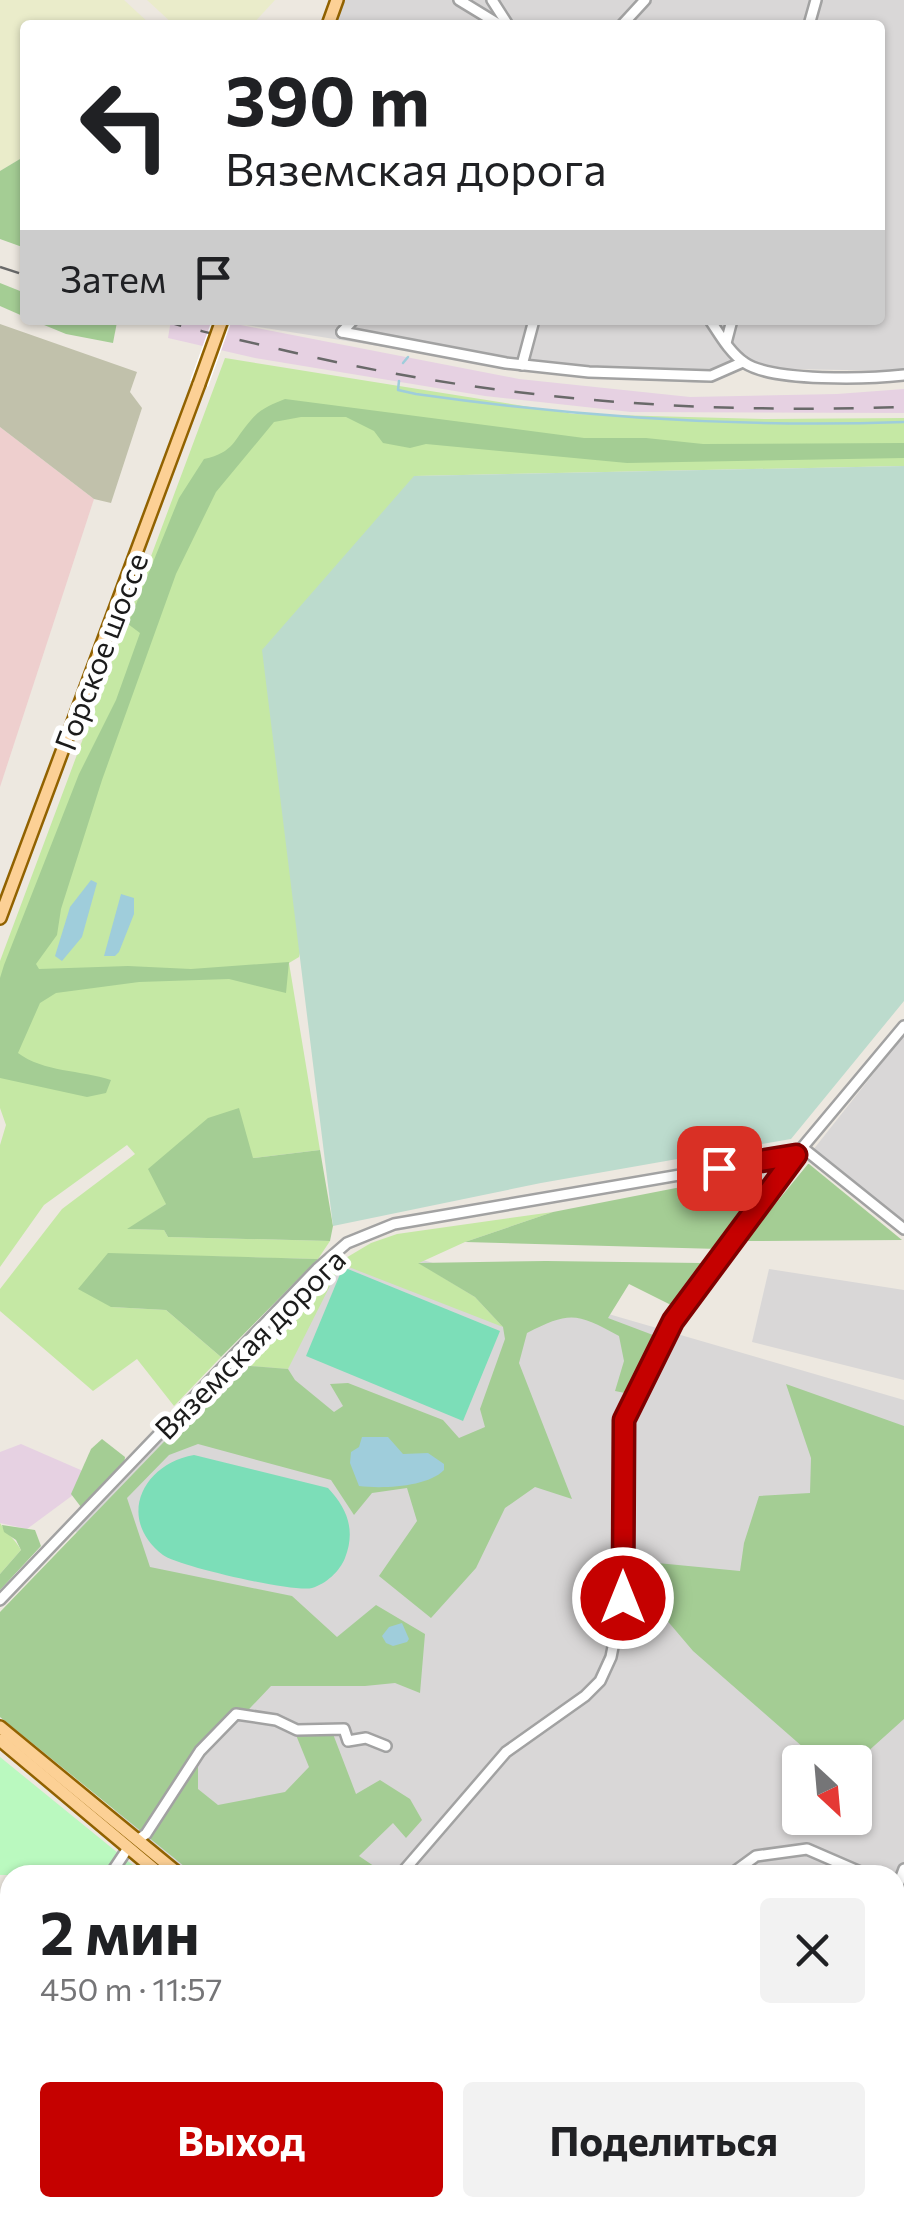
<!DOCTYPE html>
<html lang="ru">
<head>
<meta charset="utf-8">
<style>
  :root { --surface:#fff; --page:#f2f2f2; --text:#202124; --muted:#757577; --accent:#c50100 }
  body { margin:0; font-family:Commissioner,sans-serif; background:var(--page); color:var(--text); height:100vh; display:flex; flex-direction:column; font-size:38px; white-space:nowrap }
  * { box-sizing:border-box; margin:0 }
  p { font-size:32px; color:var(--muted) }
  .icon { flex:none; width:55px; height:55px; fill:none; stroke:currentColor; stroke-width:2; stroke-linecap:round; stroke-linejoin:round }
  .map { position:relative; flex:1; overflow:hidden }
  .panel { position:absolute; left:0px; top:1865px; width:905px; height:352px; display:flex; flex-direction:column; background:var(--surface); border-radius:30px 30px 0 0; box-shadow:0 2px 8px #0004 }
  .panel>* { flex:none }
  .guide { position:absolute; left:20px; top:20px; width:865px; height:305px; border-radius:10px; box-shadow:0 2px 8px #0004; background:#fff; color:var(--text); overflow:hidden }
  .needle { width:65px; rotate:154deg }
  .fabs { position:absolute; left:782px; top:1745px; display:grid; gap:20px }
  .fabs a { display:grid; place-items:center; width:90px; height:90px; border-radius:10px; background:var(--surface); box-shadow:0 2px 8px #0004; font-size:50px }
  .pin { position:absolute; display:grid; place-items:center; width:85px; height:85px; color:#fff; margin:-42px; border-radius:20px; box-shadow:0 5px 15px #0006 }
  .me { position:absolute; width:110px; margin:-55px; rotate:0deg; stroke-linejoin:round; filter:drop-shadow(0 0 8px #0008) }
  .turn { display:flex; align-items:center; gap:35px; height:210px; padding:0 40px; font-size:45px }
  .turn .icon { width:130px; height:130px; stroke-width:2.5 }
  .turn b { display:block; font-size:70px; line-height:85px }
  .then { display:flex; align-items:center; height:95px; padding:0 40px; background:#0003; gap:20px; font-size:38px }
  .round { display:grid; place-items:center; flex:none; width:105px; height:105px; border-radius:10px; background:var(--page) }
  .overview { display:flex; align-items:center; justify-content:space-between; height:170px; padding:0 40px }
  h1 { font-size:60px; font-weight:700; line-height:75px }
  .cta { display:flex; gap:20px; margin-top:auto; padding:20px 40px }
  .cta a { flex:1; height:115px; border-radius:10px; background:var(--accent); color:#fff; font-size:40px; font-weight:700; line-height:115px; text-align:center }
  .cta a+a { background:var(--page); color:var(--text) }
  .map>svg:first-child { display:block }
  .residential { fill:#d9d7d7; fill-rule:evenodd }
  .commercial { fill:#eecfce }
  .industrial { fill:#e6d1e2 }
  .construction { fill:#c1c1ab }
  .farmland { fill:#eaecca }
  .grass { fill:#c5e8a4 }
  .forest { fill:#a4cd94 }
  .wetland { fill:#bcdbcd }
  .park { fill:#baf9bf }
  .pitch { fill:#7cdeb8 }
  .water { fill:#9fcddb }
  .pier { fill:#fff }
  .lines { fill:none; stroke-linecap:round; stroke-linejoin:round }
  .stream { stroke:#9fcddb; stroke-width:2.5 }
  .minor-casing { stroke:#a2a2a2; stroke-width:14 }
  .major-casing { stroke:#916200; stroke-width:16 }
  .minor { stroke:#fff; stroke-width:9 }
  .major { stroke:#fcd095; stroke-width:11 }
  .rail { stroke:#696969; stroke-width:2.5; stroke-dasharray:20 20; stroke-linecap:butt }
  .major-bridge-casing { stroke:#916200; stroke-width:16; stroke-linecap:butt }
  .major-bridge { stroke:#fcd095; stroke-width:11 }
  .route-casing { stroke:#800100; stroke-width:25 }
  .route { stroke:#c50100; stroke-width:18 }
  .labels { text-anchor:middle; dominant-baseline:central; stroke-width:10; stroke-linejoin:round; paint-order:stroke }
  .street-label { font-size:30px; fill:#1b1b1b; stroke:#fff }
</style>
</head>
<body>
<div class="map">
<svg width="904" height="2217" viewBox="0 0 904 2217">
  <rect width="100%" height="100%" fill="#ede8e0"/>
  <g class="residential">
    <polygon points="344,0 904,0 904,371 784,369 747,362 705,383 614,379 435,355 228,322 880,320 880,25 335,25"/>
    <polygon points="904,1035 904,1223 813,1150"/>
    <path d="M378,1247L904,1400V2041L895,2045V1875H190L113,1813L208,1655L74,1530L321,1274ZM800,1762H855V1818H800Z"/>
    <polygon points="769,1269 904,1290 904,1380 752,1342"/>
    <polygon points="0,2185 10,2208 347,2208 346,2217 0,2217"/>
  </g>
  <polygon class="commercial" points="0,427 94,499 0,787"/>
  <g class="industrial">
    <polygon points="171,320 215,320 519,379 690,397 837,394 904,389 904,413 631,412 485,396 255,358 168,338"/>
    <polygon points="21,1444 83,1471 73,1495 27,1529 0,1523 0,1452"/>
  </g>
  <polygon class="construction" points="0,324 137,372 130,392 142,408 111,503 94,499 0,427"/>
  <g class="farmland">
    <polygon points="0,0 124,0 151,25 25,25 25,156 0,171"/>
    <polygon points="147,0 275,0 252,25 174,25"/>
  </g>
  <g class="grass">
    <polygon points="225,358 574,414 766,419 904,418 904,466 415,476 299,957 289,963 320,1150 253,1158 166,1204 129,1229 164,1230 168,1237 330,1241 318,1259 107,1254 111,1307 166,1310 221,1357 174,1406 137,1359 93,1391 0,1311 0,1289 62,1209 135,1154 127,1145 44,1205 0,1267 0,1145 6,1125 0,1108 0,961"/>
    <polygon points="553,1212 465,1242 419,1263 475,1297 503,1327 341,1264 288,1369 238,1365 334,1265 371,1243 397,1234"/>
    <path d="M0,1523C6,1533 15,1539 21,1550L0,1574Z"/>
  </g>
  <g class="forest">
    <polygon points="25,156 25,248 0,239 0,171"/>
    <polygon points="0,283 25,293 25,317 0,306"/>
    <polygon points="32,320 112,320 117,322 113,343 66,334"/>
    <path d="M285,399L584,438H646L703,444L904,443V458L627,463L426,444L410,448L383,443L374,431L346,417H301L274,422L216,492L176,574L102,780L61,909L57,935L36,964L39,969L128,966L191,969L289,962L286,993L229,979L139,982L56,993L40,1003L18,1053C43,1072 81,1070 111,1080L106,1093L87,1097L0,1078V978L4,965L79,774L116,700L140,633L128,624L179,498L204,459C235,452 233,440 251,420C260,409 272,404 285,399Z"/>
    <polygon points="239,1108 253,1158 320,1150 333,1226 330,1241 168,1237 164,1230 127,1229 166,1204 148,1169 208,1118"/>
    <polygon points="808,1164 809,1164 902,1240 745,1241"/>
    <polygon points="758,1172 757,1186 719,1249 465,1242 553,1212"/>
    <polygon points="108,1253 318,1259 221,1357 166,1310 111,1307 78,1289"/>
    <path d="M546,1261L701,1263L671,1305L629,1284L608,1318L653,1335L625,1393L615,1391L624,1361L619,1336C577,1313 570,1311 527,1333L519,1363L572,1499L535,1487L505,1508L476,1568L431,1618L379,1576L417,1521L407,1488L372,1493L354,1515L331,1480L198,1444L169,1455L127,1498L150,1567L292,1596L337,1637L376,1605L425,1634L420,1693L395,1683L365,1686H271L198,1763V1789L218,1805L285,1792L309,1767L296,1735L333,1734L356,1794L380,1780L410,1799L422,1820L406,1838L393,1823L359,1856L387,1875H195L0,1717V1612L238,1365L288,1369L295,1380L334,1412L343,1406L330,1384L348,1383L443,1420L459,1438L485,1427L480,1409L505,1339L503,1327L475,1297L418,1263Z"/>
    <polygon points="786,1384 904,1426 904,1719 855,1763 820,1762 693,1651 637,1585 647,1562 740,1571 744,1543 759,1496 810,1493 811,1458"/>
    <polygon points="102,1439 125,1457 124,1465 81,1507 71,1494 91,1449"/>
    <polygon points="2,1525 35,1530 41,1546 0,1590 0,1574 21,1550 16,1540 4,1532"/>
    <polygon points="904,2068 904,2217 707,2217 709,2208 895,2208 895,2072"/>
    <polygon points="176,2208 358,2208 369,2217 187,2217"/>
    <polygon points="390,2208 448,2208 442,2217 382,2217"/>
  </g>
  <polygon class="wetland" points="904,466 904,1001 791,1139 541,1183 333,1226 262,650 414,476"/>
  <g class="park">
    <polygon points="0,1757 145,1875 0,1875"/>
    <polygon points="10,2030 10,2208 45,2208 39,2217 0,2217 0,2045"/>
  </g>
  <g class="pitch">
    <polygon points="343,1267 500,1331 463,1421 306,1356"/>
    <path d="M194,1455L328,1488C347,1508 356,1530 345,1558C340,1571 326,1584 312,1588C295,1593 177,1566 163,1555C116,1519 142,1464 194,1455Z"/>
  </g>
  <g class="water">
    <polygon points="91,880 97,883 82,937 62,961 55,956 70,907"/>
    <polygon points="121,894 134,898 134,914 119,952 115,956 104,956"/>
    <path d="M362,1437H388L403,1454L428,1453L444,1464V1470C428,1487 382,1489 359,1486L350,1463L351,1452L359,1447Z"/>
    <polygon points="402,1623 409,1639 407,1642 393,1646 386,1643 382,1636 389,1627"/>
  </g>
  <polygon class="pier" points="212,320 232,320 208,387 190,381"/>
  <g class="lines">
    <g class="stream">
      <polyline points="403,363 408,357"/>
      <path d="M399,381L398,390L416,394C578,417 740,428 904,422"/>
    </g>
    <defs>
      <g id="minor">
        <polyline points="459,0 500,25"/>
        <polyline points="492,0 508,25"/>
        <polyline points="622,25 645,0"/>
        <polyline points="809,25 816,0"/>
        <path d="M710,320C720,335 730,353 745,363C774,382 869,379 904,375"/>
        <polyline points="342,332 506,363 589,372 711,376 743,362"/>
        <polyline points="342,332 353,320"/>
        <polyline points="726,343 732,320"/>
        <polyline points="522,365 534,320"/>
        <polyline points="803,1148 904,1229"/>
        <polyline points="0,1600 317,1269 347,1243 394,1224 796,1155"/>
        <polyline points="137,1840 146,1834 200,1751 236,1714 276,1720 297,1730 344,1729 348,1741 366,1738 386,1746"/>
        <polyline points="110,1875 128,1848"/>
        <polyline points="400,1875 506,1752 585,1696 600,1681 611,1657 623,1597 625,1421 641,1382 673,1321 796,1155 904,1026"/>
        <polyline points="730,1875 756,1856 807,1849 867,1875"/>
        <polyline points="897,1888 904,1869"/>
        <polyline points="895,1965 904,1969"/>
        <polyline points="0,2040 10,2025"/>
        <polyline points="411,2217 418,2208"/>
      </g>
      <g id="major">
        <polyline points="328,25 337,0"/>
        <polyline points="0,918 199,384"/>
        <polyline points="0,1727 180,1875"/>
        <polyline points="0,1740 161,1875"/>
        <polyline points="895,2058 904,2054"/>
        <polyline points="557,2208 569,2217"/>
        <polyline points="580,2208 592,2217"/>
      </g>
    </defs>
    <use href="#minor" class="minor-casing"/>
    <use href="#major" class="major-casing"/>
    <use href="#minor" class="minor"/>
    <use href="#major" class="major"/>
    <g class="rail">
      <polyline points="0,267 25,275"/>
      <path d="M162,320C203,333 246,341 287,351C493,400 693,414 904,407"/>
    </g>
    <defs>
      <polyline id="major-bridge" points="199,384 222,320"/>
    </defs>
    <use href="#major-bridge" class="major-bridge-casing"/>
    <use href="#major-bridge" class="major-bridge"/>
  </g>
  <g class="lines">
    <defs>
      <polyline id="route" points="623,1598 624,1420 673,1321 796,1155 719,1168"/>
    </defs>
    <use href="#route" class="route-casing"/>
    <use href="#route" class="route"/>
  </g>
  <g class="labels">
    <g class="street-label">
      <text transform="translate(100 651) rotate(-69)">Горское шоссе</text>
      <text transform="translate(249 1343) rotate(-45)">Вяземская дорога</text>
    </g>
  </g>
</svg>
<div class="fabs">
<a><svg class="needle" viewBox="-14 -14 28 28"><path d="M0-13l5 13h-10z" fill="#e53935"/><path d="M0 13l5-13h-10z" fill="#757577"/></svg></a>
</div>
<div class="pin" style="left:719px;top:1168px;background:#d93025"><svg class="icon" aria-label="arrive" viewBox="0 0 24 24"><path d="M6 21V4h12l-3 4 3 4H6"/></svg></div>
<svg class="me" style="left:623px;top:1598px" viewBox="-20 -20 40 40"><circle r="17" fill="#c50100" stroke="#fff" stroke-width="3"/><path d="M0-11L8 9 0 5-8 9z" fill="#fff"/></svg>
<div class="guide">
<div class="turn"><svg class="icon" aria-label="left" viewBox="0 0 24 24"><path d="M17 20v-9H6M10 6l-5 5 5 5"/></svg><div><b>390 m</b>Вяземская дорога</div></div>
<div class="then">Затем<svg class="icon" aria-label="arrive" viewBox="0 0 24 24"><path d="M6 21V4h12l-3 4 3 4H6"/></svg></div>
</div>
<section class="panel">
<div class="overview"><div><h1>2 мин</h1><p>450 m · 11:57</p></div><a class="round"><svg class="icon" aria-label="close" viewBox="0 0 24 24"><path d="M6 6l12 12M18 6L6 18"/></svg></a></div>
<div class="cta"><a>Выход</a><a>Поделиться</a></div>
</section>
</div>
</body>
</html>
